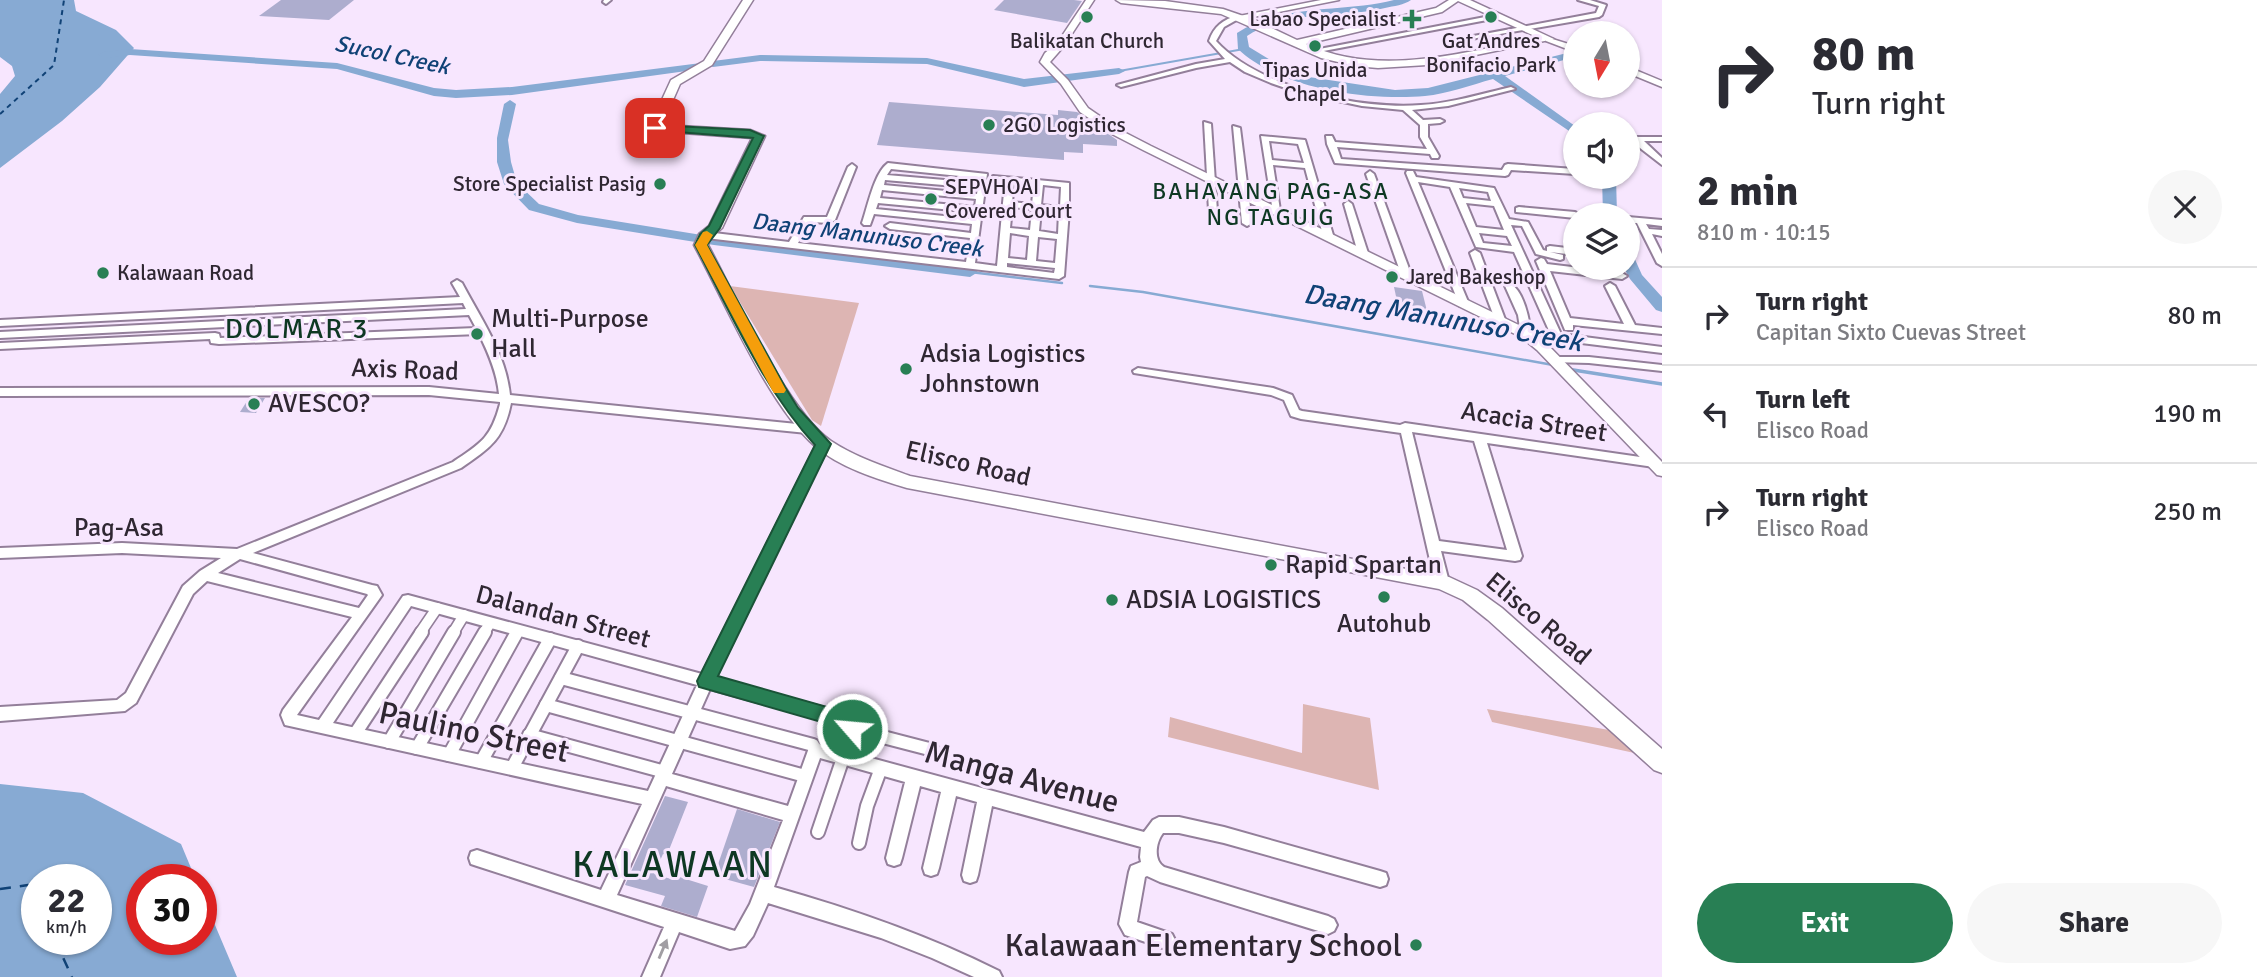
<!DOCTYPE html>
<html lang="en">
<head>
<meta charset="utf-8">
<style>
  :root { --surface:#fff; --page:#f7f7f7; --text:#2b2b33; --muted:#7c7c81; --line:#e1e1e2; --accent:#287f54 }
  body { margin:0; font-family:Signika,sans-serif; background:var(--page); color:var(--text); height:100vh; display:flex; flex-direction:column; font-size:26px; white-space:nowrap }
  * { box-sizing:border-box; margin:0 }
  p { font-size:23px; color:var(--muted) }
  .icon { flex:none; width:38px; height:38px; fill:none; stroke:currentColor; stroke-width:2; stroke-linecap:round; stroke-linejoin:round }
  .map { position:relative; flex:1; overflow:hidden }
  .drawer { display:flex; flex-direction:column; background:var(--surface); width:595px }
  .drawer>* { flex:none }
  .top-card { background:#fff; color:var(--text); overflow:hidden }
  .needle { width:46px; rotate:190deg }
  .tools { position:absolute; left:1563px; top:21px; display:grid; gap:14px }
  .tools a { display:grid; place-items:center; width:77px; height:77px; border-radius:50%; background:var(--surface); box-shadow:0 2px 5px #0004; font-size:35px }
  .speed { position:absolute; left:21px; top:864px; display:flex; gap:14px; font-size:35px; font-weight:700; text-align:center }
  .speed>* { display:grid; place-content:center; width:91px; height:91px; border-radius:50%; background:var(--surface); box-shadow:0 2px 5px #0004; line-height:1 }
  .speed small { font-size:18px; font-weight:400 }
  .speed .limit { border:10px solid #d22; background:#fff; color:#111 }
  .pin { position:absolute; display:grid; place-items:center; width:60px; height:60px; color:#fff; margin:-30px; border-radius:14px; box-shadow:0 4px 10px #0006 }
  .me { position:absolute; width:77px; margin:-38px; rotate:297deg; stroke-linejoin:round; filter:drop-shadow(0 0 5px #0008) }
  .turn { display:flex; align-items:center; gap:24px; height:147px; padding:0 35px; font-size:32px }
  .turn .icon { width:91px; height:91px; stroke-width:2.5 }
  .turn b { display:block; font-size:49px; line-height:60px }
  .round { display:grid; place-items:center; flex:none; width:74px; height:74px; border-radius:37px; background:var(--page) }
  .overview { display:flex; align-items:center; justify-content:space-between; height:119px; padding:0 35px }
  h1 { font-size:42px; font-weight:700; line-height:52px }
  .primary-button { display:flex; gap:14px; margin-top:auto; padding:14px 35px }
  .primary-button a { flex:1; height:80px; border-radius:42px; background:var(--accent); color:#fff; font-size:28px; font-weight:700; line-height:80px; text-align:center }
  .primary-button a+a { background:var(--page); color:var(--text) }
  ul { padding:0; list-style:none }
  li { display:flex; align-items:center; gap:21px; height:98px; padding:0 35px; border-top:2px solid var(--line) }
  li div { flex:1 }
  li b { display:block; font-size:26px }
  li em { font-style:normal }
  main { display:flex; flex:1; min-height:0 }
  .map>svg:first-child { display:block }
  .green { fill:#ddb5b3 }
  .water { fill:#87aad3; fill-rule:evenodd }
  .lines { fill:none; stroke-linecap:round; stroke-linejoin:round }
  .stream-far2 { stroke:#87aad3; stroke-width:2 }
  .stream-far1 { stroke:#87aad3; stroke-width:2.5 }
  .stream { stroke:#87aad3; stroke-width:3.5 }
  .river { fill:#87aad3; fill-rule:evenodd }
  .ferry-far1 { stroke:#104276; stroke-width:2; stroke-dasharray:5 4.5; stroke-linecap:butt }
  .ferry { stroke:#104276; stroke-width:2.5; stroke-dasharray:11 9; stroke-linecap:butt }
  .building { fill:#adadce }
  .pedestrian-far1-casing { stroke:#937f9a; stroke-width:13 }
  .pedestrian-casing { stroke:#937f9a; stroke-width:16 }
  .minor-casing { stroke:#937f9a; stroke-width:4 }
  .tertiary-casing { stroke:#937f9a; stroke-width:3 }
  .secondary-casing { stroke:#937f9a; stroke-width:3 }
  .pedestrian-far1 { stroke:#fff; stroke-width:10 }
  .pedestrian { stroke:#fff; stroke-width:12 }
  .minor { fill:#fff; fill-rule:evenodd }
  .tertiary { fill:#fff; fill-rule:evenodd }
  .secondary { fill:#fff; fill-rule:evenodd }
  .oneway { fill:#a19ea3 }
  .route { fill:#287f54; stroke:#1a5337; stroke-width:2 }
  .slow { fill:#f59e0b }
  .poi-dot { fill:#287f54; stroke:#f7e6fe; stroke-width:2.5 }
  .labels { text-anchor:middle; dominant-baseline:central; stroke-width:6; stroke-linejoin:round; paint-order:stroke }
  .far-poi-label { font-size:21px; fill:#2f2732; stroke:#f7e6fe; text-anchor:start }
  .far-water-label { font-size:23px; font-style:italic; fill:#104276; stroke:#f7e6fe }
  .far-neighbourhood-label { font-size:23px; letter-spacing:2px; fill:#0e3823; stroke:#f7e6fe }
  .poi-label { font-size:26px; fill:#2f2732; stroke:#f7e6fe; text-anchor:start }
  .street-label { font-size:26px; fill:#2f2732; stroke:#f7e6fe }
  .water-label { font-size:28px; font-style:italic; fill:#104276; stroke:#f7e6fe }
  .neighbourhood-label { font-size:28px; letter-spacing:2px; fill:#0e3823; stroke:#f7e6fe }
  .near-street-label { font-size:32px; fill:#2f2732; stroke:#f7e6fe }
  .near-poi-label { font-size:32px; fill:#2f2732; stroke:#f7e6fe; text-anchor:end }
  .near-quarter-label { font-size:37px; letter-spacing:2px; fill:#0e3823; stroke:#f7e6fe }
</style>
</head>
<body>
<main>
<div class="map">
<svg width="1662" height="977" viewBox="0 0 1662 977">
  <rect width="100%" height="100%" fill="#f7e6fe"/>
  <g class="green">
    <polygon points="730,286 859,303 821,426 812,420"/>
    <polygon points="1303,704 1370,718 1379,790 1168,737 1170,717 1302,753"/>
    <polygon points="1487,709 1615,731 1639,754 1492,722"/>
  </g>
  <g class="water">
    <polygon points="0,0 74,0 76,11 116,30 134,48 100,87 62,121 0,168 0,94 15,76 12,66 0,57"/>
    <path d="M0,784L83,793L181,844L196,880H142V940H201V892L237,977H0ZM37,880H96V940H37Z"/>
  </g>
  <g class="lines">
    <polyline class="stream-far2" points="1119,71 1244,49"/>
    <g class="stream-far1">
      <polyline points="970,272 1062,283"/>
      <polyline points="1090,286 1143,292 1553,365"/>
    </g>
    <polyline class="stream" points="1567,369 1662,384"/>
    <g class="river">
      <path d="M1394,0H1411C1404,5 1394,6 1385,8C1340,19 1287,9 1247,36L1249,47L1287,70L1309,77L1395,90L1428,88L1575,51V57L1505,76L1575,126V135L1493,79C1471,85 1447,94 1425,96C1369,101 1280,89 1238,49L1237,33C1283,3 1343,13 1394,0Z"/>
      <polygon points="130,49 337,63 434,88 456,90 512,87 701,63 707,66 701,69 512,95 456,98 434,96 337,69 130,55 104,58 98,55 104,52"/>
      <polygon points="760,55 927,58 1024,79 1119,68 1125,71 1119,74 1024,87 927,64 760,61 713,67 707,64 713,61"/>
      <polygon points="510,100 516,104 508,140 511,162 517,183 539,204 578,215 714,237 970,267 978,272 970,277 714,245 577,223 529,210 504,184 497,162 497,138 504,104"/>
      <polygon points="1602,177 1616,177 1617,215 1603,215"/>
      <polygon points="1628,254 1633,255 1642,275 1662,297 1662,312 1656,310 1630,279 1624,268 1628,268"/>
    </g>
    <polyline class="ferry-far1" points="0,114 54,65 64,0"/>
    <g class="ferry">
      <polyline points="0,889 28,885 37,902"/>
      <polyline points="55,940 72,977"/>
    </g>
  </g>
  <g class="building">
    <polygon points="281,0 354,0 329,20 259,16"/>
    <polygon points="1004,0 1074,0 1082,1 1067,23 994,10"/>
    <polygon points="889,102 1058,115 1058,110 1077,112 1117,140 1117,146 1083,144 1083,153 1064,152 1064,160 877,145"/>
    <polygon points="1394,287 1422,291 1429,319 1400,315"/>
    <polygon points="249,398 265,398 256,413 240,412"/>
    <polygon points="665,796 688,802 667,855 663,854 654,874 671,879 673,875 708,886 697,917 661,906 665,896 625,885"/>
    <polygon points="737,809 780,822 754,887 714,876"/>
  </g>
  <g class="lines">
    <defs>
      <g id="pedestrian-far1">
        <polyline points="420,633 437,608"/>
        <polyline points="453,633 464,615"/>
        <polyline points="484,633 490,623"/>
        <polyline points="516,633 518,630"/>
      </g>
      <g id="pedestrian">
        <polyline points="561,678 798,741 813,745 815,750"/>
        <polyline points="546,705 805,776"/>
        <polyline points="852,729 933,750"/>
        <polyline points="355,734 422,632"/>
        <polyline points="529,735 665,772"/>
        <polyline points="389,742 454,632"/>
        <polyline points="417,748 485,632"/>
        <polyline points="449,755 517,632"/>
        <polyline points="481,762 550,639"/>
        <polyline points="512,768 578,646"/>
        <polyline points="818,832 843,758"/>
        <polyline points="859,843 867,806 881,768"/>
      </g>
      <g id="minor">
        <polygon points="604,0 611,0 606,4 603,2"/>
        <polygon points="1578,0 1590,0 1606,5 1602,15 1599,17 1471,39 1468,37 1596,13 1599,6"/>
        <path d="M1238,15L1241,17L1240,18L1224,27L1216,41C1258,87 1359,110 1421,105C1452,103 1481,94 1511,87L1515,89L1448,106L1412,110L1423,120L1440,119L1444,121L1440,123L1428,124V137L1439,156L1438,158H1432L1430,154L1337,147L1341,159L1502,170L1505,165L1508,164L1574,169L1575,174L1511,170L1508,175L1505,176L1335,163L1327,144L1326,136H1332L1335,142L1427,149L1420,137V125L1403,110L1362,106L1300,93L1271,83L1245,72L1230,62L1196,68L1121,87L1117,85L1196,64L1225,59L1209,41C1214,26 1223,20 1238,15Z"/>
        <polygon points="1485,17 1488,19 1487,20 1313,53 1309,51"/>
        <polygon points="1204,122 1211,124 1217,211 1213,214 1209,211"/>
        <polygon points="1233,126 1240,128 1252,223 1247,226 1242,223"/>
        <path d="M1261,136L1305,140L1333,235L1331,237L1328,238L1323,235L1305,168L1273,165L1280,210L1273,212ZM1269,141L1298,144L1304,163L1272,160Z"/>
        <polygon points="1631,137 1662,137 1662,141 1644,141 1662,158 1662,165 1631,141"/>
        <path d="M888,163L987,174L975,263L997,266L1005,182L993,180V176L1069,183V210L1064,276L1059,279L706,238L701,235L706,232L789,242L804,217H827L848,167L852,164L856,167L835,220L830,223L810,222L798,243L966,262L970,238L890,229L885,226L890,223L971,233L972,224L874,214L870,225H864L862,223C868,206 874,173 888,163ZM891,169L979,178V183L887,175ZM885,180L978,188L977,194L884,185ZM1014,182L1034,184L1032,204L1012,202ZM1043,185L1061,187L1060,207L1041,205ZM882,190L976,199L975,207L880,198ZM878,203L974,212L973,219L876,209ZM1012,207L1032,209L1030,230L1010,228ZM1041,210L1059,212L1058,234L1039,231ZM1010,233L1029,236L1027,260L1008,258ZM1038,237L1057,239L1055,263L1036,261ZM1007,263L1055,268L1054,273L1007,267Z"/>
        <polygon points="1370,171 1374,174 1411,274 1409,276 1403,276 1401,274 1366,174"/>
        <path d="M1407,171H1413L1416,177L1494,188L1509,219L1528,222L1543,250L1547,251V247L1550,246L1575,249V255L1550,252L1563,255V259L1560,260L1536,254L1522,226L1511,225L1561,334L1662,347V353L1557,340L1536,345L1532,344L1531,342L1532,340L1551,335L1514,252L1476,247L1450,187L1418,182L1469,304L1468,306H1460L1406,173ZM1459,188L1488,192L1491,201L1463,198ZM1466,203L1494,206L1504,230L1476,227ZM1479,233L1507,236L1512,246L1483,243Z"/>
        <polygon points="1348,201 1352,204 1368,253 1366,255 1360,255 1358,253 1344,204"/>
        <polygon points="1519,207 1575,212 1580,215 1575,215 1575,218 1516,212 1516,208"/>
        <polygon points="1628,217 1662,220 1662,226 1646,224 1649,229 1662,230 1662,236 1652,234 1662,254 1662,266 1657,263 1637,223 1628,223"/>
        <polygon points="1475,250 1480,253 1506,322 1505,324 1497,324 1496,322 1470,253"/>
        <polygon points="1541,258 1544,259 1547,264 1622,273 1627,276 1622,279 1550,271 1570,318 1624,324 1605,286 1610,283 1615,286 1635,325 1662,328 1662,334 1573,325 1573,330 1565,330 1536,261"/>
        <path d="M457,280L462,283C481,319 506,354 510,395L807,425L813,429L807,433L511,403C504,439 490,448 461,468L253,553L372,585L377,586L382,595L297,715L319,720L403,596L408,595L702,674L817,444L823,440L829,444L715,678L851,715L860,729L849,752L1144,832L1153,820L1159,817H1179L1224,827L1380,871L1386,873L1388,879L1386,885L1380,887L1224,843L1179,833H1163C1156,842 1153,860 1164,867L1328,916L1334,919L1337,925L1334,931L1328,934L1160,882L1147,876L1145,877L1137,922L1172,934L1175,940L1172,946L1166,949L1125,935L1119,924L1129,872L1131,866L1141,862L1140,857L1141,847L992,806L978,875L976,881L970,883L964,881L962,875L977,802L956,796L939,868L937,874L931,876L925,874L923,868L941,792L920,786L902,858L900,864L894,866L888,864L886,858L905,782L820,758L774,887C852,909 927,935 999,971L1002,977H974L932,958L881,938L768,903L753,936L745,946L730,949L679,932L660,977H642L664,927L477,866L471,864L469,858L471,852L477,850L601,890L642,804L285,725L281,715L283,710L352,617L207,581L193,594L136,703L125,711L0,721V707L117,700L126,693L183,586L200,571L221,558L122,553L0,558V548L122,543L237,549L453,462C481,443 491,438 500,404V402L429,395L0,396V388L429,387L499,394C497,373 489,354 479,334L219,344L211,343L210,339L0,349V343L215,333L219,334L220,338L476,328L469,315L0,338V332L466,309L463,303L0,326V320L460,297L452,283ZM240,559L367,594L368,595L359,608L218,573ZM411,606L697,685L648,791L333,723ZM710,689L841,725L844,730L836,749L815,743L810,745L788,806L672,774ZM666,786L783,820L750,904L735,931L617,895Z"/>
        <path d="M1510,283C1524,292 1529,318 1531,334L1530,336H1522L1521,334L1518,315L1505,286Z"/>
        <polygon points="1554,357 1589,357 1662,365 1662,371 1589,363 1550,362 1549,360 1550,358"/>
        <path d="M1138,368L1273,388L1292,395L1299,410L1302,411L1400,425L1405,423L1654,459L1660,463L1654,467L1487,443L1522,556L1520,560L1515,561L1441,551L1449,582L1447,586L1442,587L1437,586L1435,582L1401,433L1301,419L1291,416L1284,400L1271,395L1134,373L1133,371ZM1412,432L1474,441L1507,550L1439,541Z"/>
      </g>
      <g id="tertiary">
        <polygon points="1086,0 1094,0 1064,46 1050,62 1068,80 1088,108 1120,130 1151,146 1531,331 1547,344 1662,462 1662,476 1657,475 1537,350 1521,337 1143,150 1112,134 1080,112 1061,84 1040,62 1045,53 1058,42"/>
        <polygon points="1321,0 1339,0 1238,20 1234,17"/>
        <polygon points="1546,37 1575,46 1575,52 1546,41"/>
        <polygon points="1628,67 1662,81 1662,87 1628,73"/>
      </g>
      <g id="secondary">
        <path d="M743,0H753L712,65L680,84L662,125L750,130L765,136L722,228L710,239L708,245C735,295 787,411 831,441C855,457 883,466 910,476L1449,577L1477,590L1502,608L1662,749V773L1654,770L1488,620L1463,600L1439,589L907,488C877,479 839,467 815,446C768,405 725,302 694,245L699,234L709,226L752,138L655,131L649,128L671,80L704,61Z"/>
        <path d="M1116,0L1165,1L1223,9L1255,20L1297,40L1436,8L1449,0H1470L1554,39L1427,65L1378,68L1355,66L1321,58L1221,14L1121,3ZM1458,1L1539,38C1462,52 1380,78 1306,44L1442,12Z"/>
      </g>
    </defs>
    <use href="#pedestrian-far1" class="pedestrian-far1-casing"/>
    <use href="#pedestrian" class="pedestrian-casing"/>
    <use href="#minor" class="minor-casing"/>
    <use href="#tertiary" class="tertiary-casing"/>
    <use href="#secondary" class="secondary-casing"/>
    <use href="#pedestrian-far1" class="pedestrian-far1"/>
    <use href="#pedestrian" class="pedestrian"/>
    <use href="#minor" class="minor"/>
    <use href="#tertiary" class="tertiary"/>
    <use href="#secondary" class="secondary"/>
  </g>
  <defs><path id="oneway-solid" d="M-6-.8H1V-3.2L6.5 0L1 3.2V.8H-6Z" transform="scale(1.75)"/></defs>
  <use class="oneway" href="#oneway-solid" transform="translate(663 949) rotate(-67)"/>
  <path class="route" d="M655,125L750,130L764,136L720,228L707,245L785,387L798,408L831,444L718,676L852,714L861,729L858,735L852,737L845,735L839,727L699,687L697,681L815,445C763,388 731,314 695,245L700,234L709,226L753,138L651,130L649,128Z"/>
  <polygon class="slow" points="707,231 713,235 707,245 786,390 784,393 774,393 772,390 695,245 703,232"/>
  <g class="poi-dot">
    <circle cx="1087" cy="17" r="7"/>
    <circle cx="1491" cy="17" r="7"/>
    <path d="M1408.5 8.5h7v7h7v7h-7v7h-7v-7h-7v-7h7z"/>
    <circle cx="1315" cy="46" r="7"/>
    <circle cx="989" cy="125" r="7"/>
    <circle cx="660" cy="184" r="7"/>
    <circle cx="931" cy="199" r="7"/>
    <circle cx="103" cy="273" r="7"/>
    <circle cx="1392" cy="277" r="7"/>
    <circle cx="477" cy="334" r="7"/>
    <circle cx="906" cy="369" r="7"/>
    <circle cx="254" cy="404" r="7"/>
    <circle cx="1271" cy="565" r="7"/>
    <circle cx="1384" cy="597" r="7"/>
    <circle cx="1112" cy="600" r="7"/>
    <circle cx="1416" cy="945" r="7"/>
  </g>
  <g class="labels">
    <g class="far-poi-label">
      <text x="1396" y="19" text-anchor="end">Labao Specialist</text>
      <text x="1087" y="41" text-anchor="middle">Balikatan Church</text>
      <text x="1491" y="41" text-anchor="middle">Gat Andres<tspan x="1491" dy="24">Bonifacio Park</tspan></text>
      <text x="1315" y="70" text-anchor="middle">Tipas Unida<tspan x="1315" dy="24">Chapel</tspan></text>
      <text x="1003" y="125">2GO Logistics</text>
      <text x="646" y="184" text-anchor="end">Store Specialist Pasig</text>
      <text x="945" y="187">SEPVHOAI<tspan x="945" dy="24">Covered Court</tspan></text>
      <text x="117" y="273">Kalawaan Road</text>
      <text x="1406" y="277">Jared Bakeshop</text>
    </g>
    <g class="far-water-label">
      <text transform="translate(392 55) rotate(12)">Sucol Creek</text>
      <text transform="translate(867 235) rotate(7)">Daang Manunuso Creek</text>
    </g>
    <g class="far-neighbourhood-label">
      <text x="1271" y="191">BAHAYANG PAG-ASA<tspan x="1271" dy="26">NG TAGUIG</tspan></text>
    </g>
    <g class="poi-label">
      <text x="491" y="319">Multi-Purpose<tspan x="491" dy="30">Hall</tspan></text>
      <text x="920" y="354">Adsia Logistics<tspan x="920" dy="30">Johnstown</tspan></text>
      <text x="268" y="404">AVESCO?</text>
      <text x="1285" y="565">Rapid Spartan</text>
      <text x="1126" y="600">ADSIA LOGISTICS</text>
      <text x="1384" y="624" text-anchor="middle">Autohub</text>
    </g>
    <g class="street-label">
      <text transform="translate(405 370) rotate(2)">Axis Road</text>
      <text transform="translate(1534 422) rotate(9)">Acacia Street</text>
      <text transform="translate(968 464) rotate(13)">Elisco Road</text>
      <text x="119" y="528">Pag-Asa</text>
      <text transform="translate(563 617) rotate(15)">Dalandan Street</text>
      <text transform="translate(1538 619) rotate(40)">Elisco Road</text>
    </g>
    <g class="water-label">
      <text transform="translate(1443 318) rotate(10)">Daang Manunuso Creek</text>
    </g>
    <g class="neighbourhood-label">
      <text x="297" y="329">DOLMAR 3</text>
    </g>
    <g class="near-street-label">
      <text transform="translate(474 732) rotate(12)">Paulino Street</text>
      <text transform="translate(1022 777) rotate(15)">Manga Avenue</text>
    </g>
    <g class="near-poi-label">
      <text x="1402" y="945">Kalawaan Elementary School</text>
    </g>
    <g class="near-quarter-label">
      <text x="673" y="865">KALAWAAN</text>
    </g>
  </g>
</svg>
<div class="tools">
<a><svg class="needle" viewBox="-14 -14 28 28"><path d="M0-13l5 13h-10z" fill="#e53935"/><path d="M0 13l5-13h-10z" fill="#7c7c81"/></svg></a>
<a><svg class="icon" aria-label="sound" viewBox="0 0 24 24"><path d="M4 9h4l5-4v14l-5-4H4zM17 9q2 3 0 6"/></svg></a>
<a><svg class="icon" aria-label="layers" viewBox="0 0 24 24"><path d="M12 4l9 5-9 5-9-5zM3 14l9 5 9-5"/></svg></a>
</div>
<div class="speed"><div>22<small>km/h</small></div><div class="limit">30</div></div>
<div class="pin" style="left:655px;top:128px;background:#d93025"><svg class="icon" aria-label="arrive" viewBox="0 0 24 24"><path d="M6 21V4h12l-3 4 3 4H6"/></svg></div>
<svg class="me" style="left:852px;top:729px" viewBox="-20 -20 40 40"><circle r="17" fill="#287f54" stroke="#fff" stroke-width="3"/><path d="M0-11L8 9 0 5-8 9z" fill="#fff"/></svg>
</div>
<section class="drawer">
<div class="top-card">
<div class="turn"><svg class="icon" aria-label="right" viewBox="0 0 24 24"><path d="M7 20v-9h11M14 6l5 5-5 5"/></svg><div><b>80 m</b>Turn right</div></div>
</div>
<div class="overview"><div><h1>2 min</h1><p>810 m · 10:15</p></div><a class="round"><svg class="icon" aria-label="close" viewBox="0 0 24 24"><path d="M6 6l12 12M18 6L6 18"/></svg></a></div>
<ul>
<li><svg class="icon" aria-label="right" viewBox="0 0 24 24"><path d="M7 20v-9h11M14 6l5 5-5 5"/></svg><div><b>Turn right</b><p>Capitan Sixto Cuevas Street</p></div><em>80 m</em></li>
<li><svg class="icon" aria-label="left" viewBox="0 0 24 24"><path d="M17 20v-9H6M10 6l-5 5 5 5"/></svg><div><b>Turn left</b><p>Elisco Road</p></div><em>190 m</em></li>
<li><svg class="icon" aria-label="right" viewBox="0 0 24 24"><path d="M7 20v-9h11M14 6l5 5-5 5"/></svg><div><b>Turn right</b><p>Elisco Road</p></div><em>250 m</em></li>
</ul>
<div class="primary-button"><a>Exit</a><a>Share</a></div>
</section>
</main>
</body>
</html>
